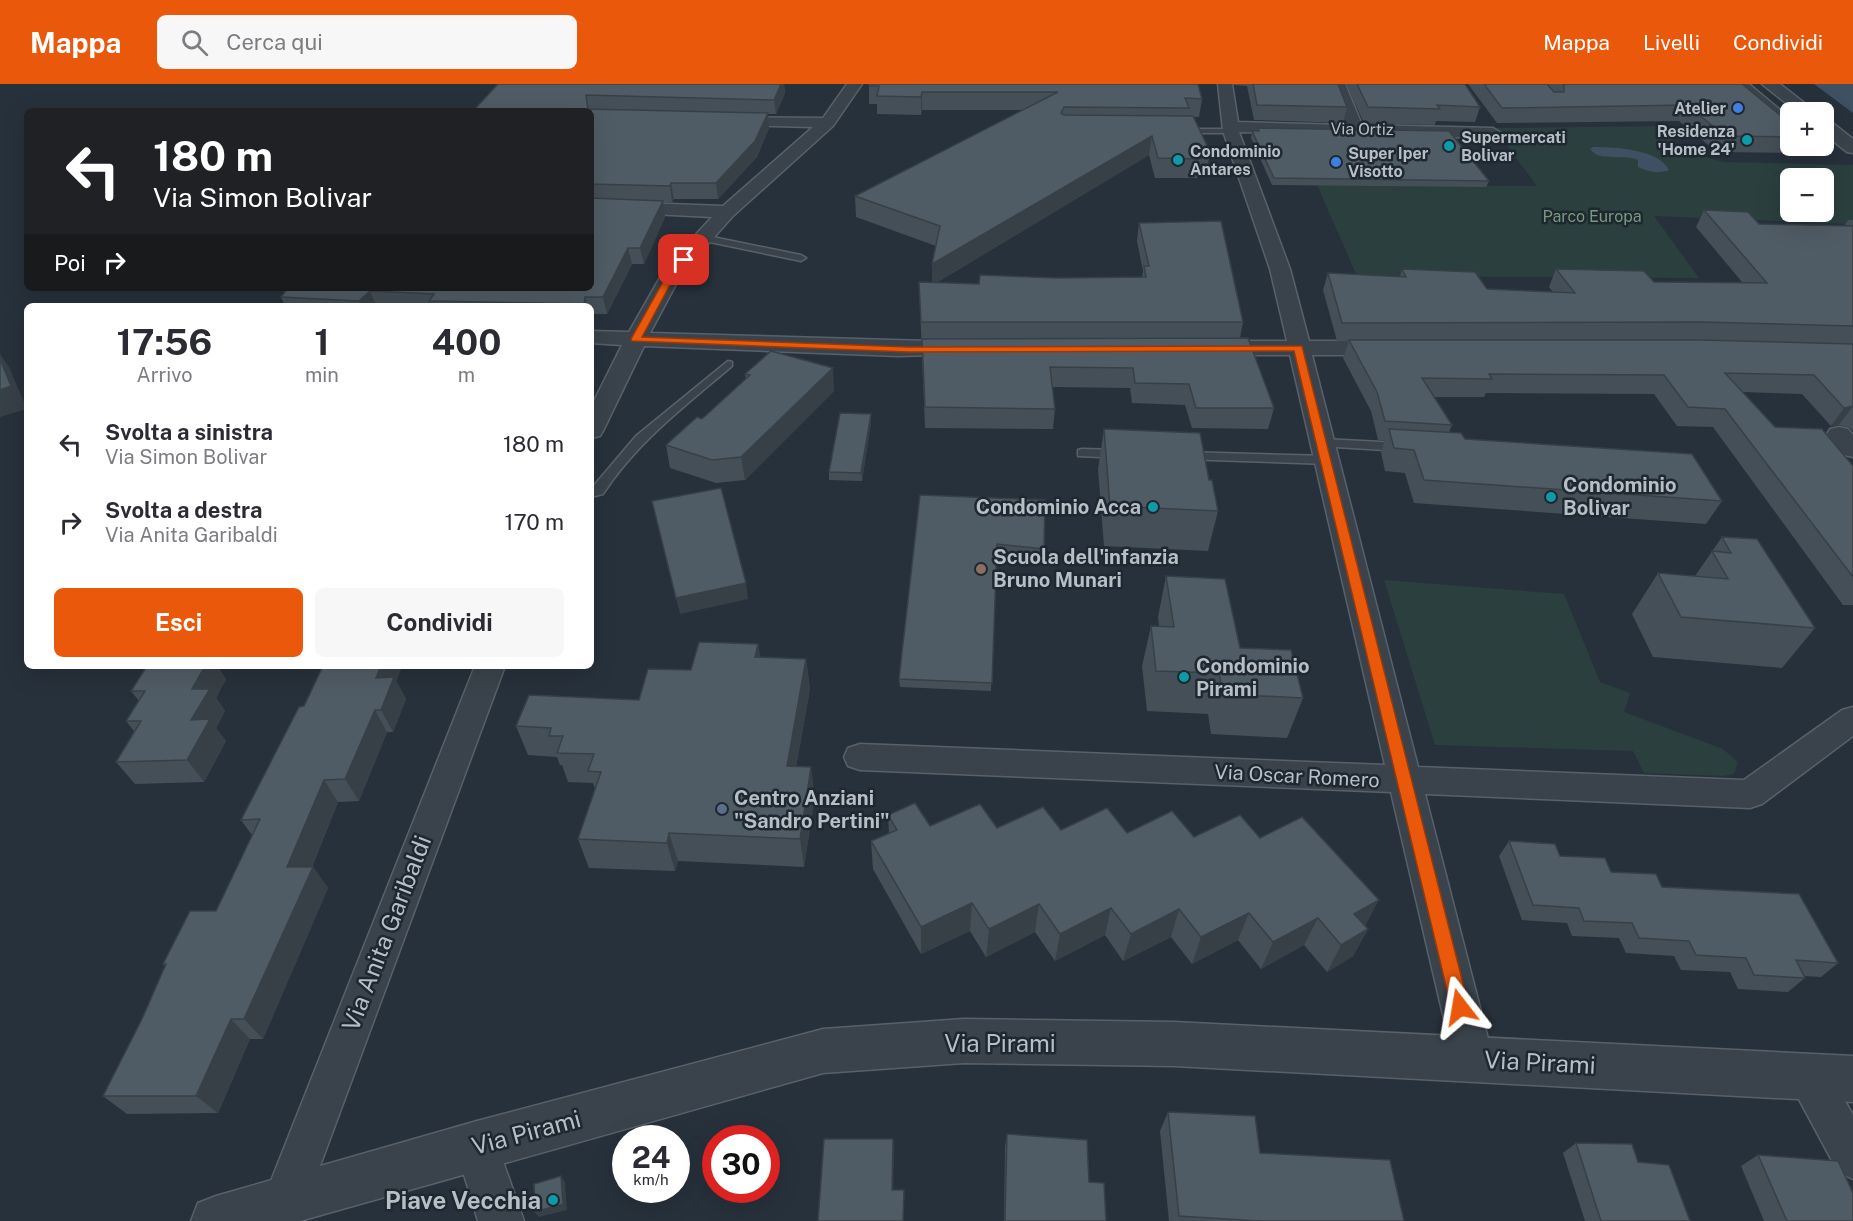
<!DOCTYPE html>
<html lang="it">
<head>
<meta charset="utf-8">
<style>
  :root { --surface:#fff; --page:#f7f7f7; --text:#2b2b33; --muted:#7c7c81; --accent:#ea580c }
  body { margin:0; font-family:"Public Sans",sans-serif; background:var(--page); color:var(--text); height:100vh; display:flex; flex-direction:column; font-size:22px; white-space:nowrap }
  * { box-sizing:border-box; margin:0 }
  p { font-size:20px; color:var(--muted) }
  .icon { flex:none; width:33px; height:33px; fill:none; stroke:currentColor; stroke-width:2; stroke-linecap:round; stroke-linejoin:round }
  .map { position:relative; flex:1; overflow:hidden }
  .panel { position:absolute; left:24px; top:219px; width:570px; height:366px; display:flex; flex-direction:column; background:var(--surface); border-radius:9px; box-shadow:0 6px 24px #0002 }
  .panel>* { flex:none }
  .top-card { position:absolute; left:24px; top:24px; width:570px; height:183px; border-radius:9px; box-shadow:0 6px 24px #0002; background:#202124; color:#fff; overflow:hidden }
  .buttons { position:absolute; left:1780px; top:18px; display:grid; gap:12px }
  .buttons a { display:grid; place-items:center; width:54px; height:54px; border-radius:9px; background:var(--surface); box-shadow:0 6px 24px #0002; font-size:30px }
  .speed { position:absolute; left:612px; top:1041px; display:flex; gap:12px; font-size:30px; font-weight:700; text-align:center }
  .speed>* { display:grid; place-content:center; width:78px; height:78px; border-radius:50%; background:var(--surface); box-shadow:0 6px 24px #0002; line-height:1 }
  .speed small { font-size:15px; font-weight:400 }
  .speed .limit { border:9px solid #d22; background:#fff; color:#111 }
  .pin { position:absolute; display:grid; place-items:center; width:51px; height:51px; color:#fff; margin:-26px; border-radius:12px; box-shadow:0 3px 9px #0006 }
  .me { position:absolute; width:66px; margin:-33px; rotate:346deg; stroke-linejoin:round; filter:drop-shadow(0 0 4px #0008) }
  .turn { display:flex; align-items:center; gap:21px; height:126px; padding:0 30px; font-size:27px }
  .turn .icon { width:78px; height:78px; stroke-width:2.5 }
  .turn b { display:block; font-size:42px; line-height:51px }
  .then { display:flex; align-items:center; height:57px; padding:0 30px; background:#0003; gap:12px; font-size:22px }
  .eta { display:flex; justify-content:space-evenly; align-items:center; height:102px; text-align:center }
  .eta b { font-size:36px; font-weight:700; line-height:42px }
  .primary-button { display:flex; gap:12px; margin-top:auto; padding:12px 30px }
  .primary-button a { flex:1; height:69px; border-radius:9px; background:var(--accent); color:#fff; font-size:24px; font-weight:700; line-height:69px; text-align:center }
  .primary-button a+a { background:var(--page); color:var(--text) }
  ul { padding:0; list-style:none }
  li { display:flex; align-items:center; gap:18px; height:78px; padding:0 30px }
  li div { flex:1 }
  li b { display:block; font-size:22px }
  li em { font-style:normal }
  header { display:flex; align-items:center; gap:36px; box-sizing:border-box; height:84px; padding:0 30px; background:var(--accent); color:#fff }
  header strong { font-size:28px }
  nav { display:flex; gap:33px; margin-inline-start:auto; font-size:21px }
  .search { width:420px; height:54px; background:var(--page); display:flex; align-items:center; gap:15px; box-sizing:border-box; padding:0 21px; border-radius:9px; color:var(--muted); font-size:22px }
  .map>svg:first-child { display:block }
  .green { fill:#2b3f3e; fill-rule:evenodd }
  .water { fill:#3e5061 }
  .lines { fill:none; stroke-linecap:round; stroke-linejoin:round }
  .service-casing { stroke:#586169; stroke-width:3 }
  .minor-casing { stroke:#586169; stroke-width:3 }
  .tertiary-casing { stroke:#586169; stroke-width:3 }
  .service { fill:#3a434b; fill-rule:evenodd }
  .minor { fill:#3a434b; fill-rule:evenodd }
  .tertiary { fill:#3a434b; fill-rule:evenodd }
  .wall { fill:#454f57 }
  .shaded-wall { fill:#384047 }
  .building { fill:#505c65; stroke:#384047; stroke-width:1.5 }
  .route { fill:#ea580c; stroke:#983908; stroke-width:1.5 }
  .shop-dot { fill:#3f7fe0; stroke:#1f2830; stroke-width:2 }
  .culture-dot { fill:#0f9aa8; stroke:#1f2830; stroke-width:2 }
  .education-dot { fill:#8d6e63; stroke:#1f2830; stroke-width:2 }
  .service-dot { fill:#5c6f8a; stroke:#1f2830; stroke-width:2 }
  .labels { text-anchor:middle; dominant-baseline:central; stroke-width:5; stroke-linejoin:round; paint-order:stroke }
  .far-poi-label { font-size:16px; font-weight:bold; fill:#b6bec6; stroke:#1f2830; text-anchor:start }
  .far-street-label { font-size:16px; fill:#b6bec6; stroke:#1f2830 }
  .far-park-label { font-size:16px; fill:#77997c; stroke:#1f2830 }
  .poi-label { font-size:20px; font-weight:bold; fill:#b6bec6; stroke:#1f2830; text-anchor:start }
  .street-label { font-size:20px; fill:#b6bec6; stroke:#1f2830 }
  .near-street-label { font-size:24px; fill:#b6bec6; stroke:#1f2830 }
  .near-poi-label { font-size:24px; font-weight:bold; fill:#b6bec6; stroke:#1f2830; text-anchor:end }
</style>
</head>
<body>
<header>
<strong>Mappa</strong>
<div class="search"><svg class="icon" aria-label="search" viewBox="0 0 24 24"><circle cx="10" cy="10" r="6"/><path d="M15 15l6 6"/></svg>Cerca qui</div>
<nav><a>Mappa</a><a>Livelli</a><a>Condividi</a></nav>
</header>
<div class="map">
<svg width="1853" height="1137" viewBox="0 0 1853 1137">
  <rect width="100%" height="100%" fill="#27313b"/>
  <g class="green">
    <path d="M1666,42L1680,66L1723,78L1853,81V140L1654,132L1699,194L1357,192L1317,101L1537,102L1494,44ZM1791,94H1824V128H1791Z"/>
    <polygon points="1384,496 1564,510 1600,598 1630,609 1624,628 1723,665 1738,678 1734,690 1723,692 1644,689 1633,667 1435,661"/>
  </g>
  <g class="water">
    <polygon points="1814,0 1853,0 1853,29"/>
    <path d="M1593,63C1614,63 1659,65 1669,86C1658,90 1649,88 1638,83V76C1623,69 1600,79 1590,65Z"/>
  </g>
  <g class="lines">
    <defs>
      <g id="service">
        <polygon points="1740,0 1749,0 1791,35 1791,40 1787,40"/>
        <polygon points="1177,45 1231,45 1235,47 1231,49 1180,49 1176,47"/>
        <polygon points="703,151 801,171 806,174 801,177 700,156 698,154"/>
        <path d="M728,277L732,278V282C685,322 637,358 603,410L591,413V405L636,352Z"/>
        <polygon points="1323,355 1401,359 1407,363 1401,367 1319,362 1317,359"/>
        <polygon points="1082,365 1121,366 1127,370 1121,374 1078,372 1078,366"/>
        <polygon points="1184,368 1328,372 1334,376 1328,380 1180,375 1178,372"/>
      </g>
      <g id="minor">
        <polygon points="847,0 862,0 833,42 733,132 682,189 650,249 963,258 971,260 974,265 971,270 898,272 644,262 603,347 600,352 591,354 591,323 622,261 591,259 591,247 629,248 666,183 712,133 591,127 591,117 723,122 813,43 729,41 723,39 721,36 723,33 823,34"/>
        <polygon points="1218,0 1232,0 1238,38 1346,41 1331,0 1345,0 1362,41 1493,44 1501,49 1493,54 1239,48 1290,185 1309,257 1386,257 1394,259 1397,264 1394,269 1386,271 1312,271 1418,683 1744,696 1842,626 1853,623 1853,652 1762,720 1750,724 1425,710 1493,974 1487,988 1473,994 1459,988 1453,974 1391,708 860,686 848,682 844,673 848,664 860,660 1385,681 1290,271 1212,271 1204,269 1201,264 1204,259 1212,257 1287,257 1270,185 1223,47"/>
        <polygon points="1839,343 1848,345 1853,351 1853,373 1844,371 1827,350 1830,345"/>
        <path d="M475,582H505L307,1117L301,1133C289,1137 281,1137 269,1133L263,1117Z"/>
        <polygon points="1808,973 1823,979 1853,1031 1853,1095 1838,1088 1787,993 1793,979"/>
        <polygon points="477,1039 492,1046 524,1137 478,1137 455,1061 462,1046"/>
      </g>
      <g id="tertiary">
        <polygon points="1762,0 1780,0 1816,28 1797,28"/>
        <polygon points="1824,36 1830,37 1853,55 1853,69 1847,68 1824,50"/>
        <polygon points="964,935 1174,938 1853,972 1853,1018 1174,982 964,979 823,989 300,1137 191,1137 198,1119 216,1112 477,1037 823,945"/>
      </g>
    </defs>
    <use href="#service" class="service-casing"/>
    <use href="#minor" class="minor-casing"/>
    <use href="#tertiary" class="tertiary-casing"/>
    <use href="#service" class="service"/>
    <use href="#minor" class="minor"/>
    <use href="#tertiary" class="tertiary"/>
  </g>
  <g class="wall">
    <polygon points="498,0 784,0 785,9 776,30 768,30 769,44 757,73 718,115 674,115 672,118 663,118 665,133 644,180 632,180 607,230 591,230 591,222 285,222 281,213 288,204 591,204 591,27"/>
    <polygon points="869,0 1202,15 1199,33 1194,33 1210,68 1207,88 1199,88 1198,94 1155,94 1149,71 936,199 979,200 1058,194 1142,193 1143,187 1137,157 1139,139 1243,238 1240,254 1274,324 1268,345 1192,344 1185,321 1132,319 1130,304 1052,303 1055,325 1053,345 925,344 919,198 932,199 936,162 856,133 855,112 1023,26 922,26 921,31 877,30 877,20 869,20"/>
    <polygon points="1234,0 1338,0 1347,23 1343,39 1254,36 1247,2 1234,1"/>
    <polygon points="1346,0 1465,0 1480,23 1475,38 1436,37 1435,41 1364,39"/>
    <polygon points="1468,0 1742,0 1791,40 1791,62 1801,62 1797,69 1717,68 1679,37 1497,39"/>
    <polygon points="1258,44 1489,97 1486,103 1272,101 1251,54 1252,47 1257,47"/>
    <polygon points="1704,126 1759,140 1844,142 1848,136 1853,136 1853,347 1850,344 1839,341 1831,342 1802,310 1742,308 1775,343 1853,382 1853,521 1843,521 1713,343 1677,342 1654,310 1486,309 1484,313 1433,313 1452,341 1449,348 1465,355 1722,417 1706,440 1414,419 1405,389 1385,387 1381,368 1385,356 1378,356 1371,327 1343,274 1349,257 1337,257 1323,206 1328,189 1400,193 1402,185 1487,205 1553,208 1549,203 1556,185 1654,198 1742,198 1696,143"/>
    <polygon points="745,290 834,307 745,396 716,399 670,384 666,361 702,335 746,295"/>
    <polygon points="871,338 862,397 829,396 829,388"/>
    <polygon points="1104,345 1209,396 1218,427 1208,467 1104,462 1098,385"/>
    <polygon points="920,411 1044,465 1043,473 996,469 991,607 900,603 899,595"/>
    <polygon points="1722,453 1815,544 1782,584 1653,573 1632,530 1658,489 1695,492"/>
    <polygon points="1166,492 1240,564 1303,614 1287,654 1211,650 1208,630 1147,627 1142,582 1151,542 1159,542 1158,533"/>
    <polygon points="758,560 760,574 806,575 810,605 796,683 815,712 804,783 678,777 675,787 589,784 578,755 595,705 593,699 568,698 562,681 560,681 557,673 528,671 516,642 639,616 691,586"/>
    <polygon points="144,582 221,582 219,585 226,595 216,614 225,627 216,644 226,657 204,698 135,700 116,678 134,647 126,637 139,617 131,607 146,584"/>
    <polygon points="323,582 402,582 396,597 406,615 393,648 387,648 359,717 338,718 312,783 313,783 328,804 263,955 250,955 218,1029 127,1030 103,1012 142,935 165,882 163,880 216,827 252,751 241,736 304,622"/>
    <polygon points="888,731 930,742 1127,749 1194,753 1260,754 1368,845 1353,872 1327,888 1304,861 1261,885 1238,856 1192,880 1171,853 1123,877 1105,851 1055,877 1035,848 986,873 970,847 921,870 873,785 871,757 889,749"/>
    <polygon points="1509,757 1662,803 1838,879 1821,893 1804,892 1805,894 1788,908 1738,905 1730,888 1681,886 1674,872 1626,869 1619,854 1572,852 1567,839 1522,836 1499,772"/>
    <polygon points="1168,1028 1260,1069 1404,1137 1169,1137 1160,1047"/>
    <polygon points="1007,1050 1089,1098 1106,1137 1004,1137 1005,1062"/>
    <polygon points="1576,1059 1638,1078 1690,1137 1585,1137 1563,1069"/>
    <polygon points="1758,1071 1853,1137 1764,1137 1741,1082"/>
  </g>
  <g class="shaded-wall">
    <polygon points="781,0 784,0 785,9 776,30 774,16"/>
    <polygon points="922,8 922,26 921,31 921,13"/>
    <polygon points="768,29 769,44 757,73 718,115 716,99"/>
    <polygon points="1152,52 1149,71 932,201 932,180"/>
    <polygon points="671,99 674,115 672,118 670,102"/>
    <polygon points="663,117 665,133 644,180 640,164"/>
    <polygon points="628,164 632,180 607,230 603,213"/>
    <polygon points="370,207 376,222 361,222 359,217"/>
    <polygon points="585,213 588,222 585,222 584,220"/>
    <polygon points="0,270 9,283 27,325 0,333"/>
    <polygon points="833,284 834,307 745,396 741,373"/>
    <polygon points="1853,322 1839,341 1831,342 1844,324"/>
    <polygon points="871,330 871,338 862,397 861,389"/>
    <polygon points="746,499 748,515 680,530 676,514"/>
    <polygon points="758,560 763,589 755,573"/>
    <polygon points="806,575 810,605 791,711 787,682"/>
    <polygon points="204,582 221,582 219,585 226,595 216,614 225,627 216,644 226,657 204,698 187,676 191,636 192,605"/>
    <polygon points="381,582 402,582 396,597 406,615 393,648 381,626 376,594"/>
    <polygon points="375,626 387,648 359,717 345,695"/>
    <polygon points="811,683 815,712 804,783 800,755"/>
    <polygon points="324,696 338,718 303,804 287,783"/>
    <polygon points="669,749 678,777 675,787 667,759"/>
    <polygon points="313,783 328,804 263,955 244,935"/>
    <polygon points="1379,816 1364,844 1354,830"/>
    <polygon points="972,819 970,847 921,870 921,843"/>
    <polygon points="1039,820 1035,848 986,873 989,845"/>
    <polygon points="1111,824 1105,851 1055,877 1060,850"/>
    <polygon points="1179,825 1171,853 1123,877 1131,850"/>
    <polygon points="1249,829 1238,856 1192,880 1201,853"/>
    <polygon points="1318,834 1304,861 1261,885 1273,858"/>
    <polygon points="1368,845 1353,872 1327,888 1341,861"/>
    <polygon points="231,935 250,955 218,1029 196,1012"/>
    <polygon points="893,1055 894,1067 893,1118 892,1106"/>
    <polygon points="561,1092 565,1098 567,1126 539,1133 535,1128"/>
  </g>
  <g class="building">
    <polygon points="498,0 781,0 774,16 586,11 588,25 768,29 755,57 716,99 671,99 670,102 591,100 591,27 473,27"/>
    <polygon points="869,0 1198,0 1202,15 1185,14 1189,24 1064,23 1061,29 1064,31 1193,32 1210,68 1199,68 1201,75 1158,74 1152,52 932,180 940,142 855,112 1058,8 922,8 921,13 877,12 879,2 869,2"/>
    <polygon points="1253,0 1338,0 1347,23 1257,21"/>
    <polygon points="1357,0 1465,0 1480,23 1437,21 1440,25 1368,23"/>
    <polygon points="1484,0 1547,0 1554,8 1564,8 1564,1 1563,0 1742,0 1791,40 1791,53 1725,52 1687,21 1502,24"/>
    <polygon points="1258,44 1449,47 1489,97 1274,94 1252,47 1259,47"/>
    <polygon points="591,114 663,117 640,164 628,164 603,213 585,213 584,220 429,217 434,210 370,207 359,217 281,213 288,204 591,204"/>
    <polygon points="1704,126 1748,128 1759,140 1853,142 1853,242 1700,238 1342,239 1328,189 1406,193 1402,185 1475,188 1487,205 1575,209 1556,185 1644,187 1654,198 1767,199"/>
    <polygon points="1221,137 1243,238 921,238 919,198 979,200 980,191 1058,194 1146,193 1144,182 1149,182 1139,139"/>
    <polygon points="1248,254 1274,324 1196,324 1189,300 1135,299 1133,284 1050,283 1055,325 925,323 922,255"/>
    <polygon points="1349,256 1700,256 1853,260 1853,322 1844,324 1814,291 1725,289 1775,343 1822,345 1853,382 1853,493 1725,325 1688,323 1664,291 1489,290 1492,295 1422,294 1452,341 1385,337 1377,308"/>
    <polygon points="771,267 833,284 741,373 712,376 666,361 697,333 702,335 750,291 745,290"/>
    <polygon points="0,275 11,302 0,306"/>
    <polygon points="840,329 871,330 861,389 829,388"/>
    <polygon points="1104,345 1200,349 1209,396 1212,396 1218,427 1110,422"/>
    <polygon points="1389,345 1461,349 1465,355 1692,370 1722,417 1424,396 1414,366 1394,364"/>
    <polygon points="721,404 746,499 676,514 652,417"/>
    <polygon points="920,411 1045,416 1044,465 997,460 992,599 899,595"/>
    <polygon points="1722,453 1757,455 1815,544 1681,533 1658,489 1728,495 1712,467 1731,469"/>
    <polygon points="1166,492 1225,495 1240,564 1291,566 1303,614 1223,610 1219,589 1156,587 1151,542 1174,543"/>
    <polygon points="699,558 758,560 755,573 806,575 787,682 811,683 800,755 669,749 667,759 578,755 601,688 588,687 594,670 557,669 563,652 549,652 551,644 516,642 529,611 639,616 648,585 691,586"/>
    <polygon points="147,582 205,582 192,605 210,605 191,636 210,635 187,676 116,678 141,637 126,637 145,607 131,607"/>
    <polygon points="323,582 381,582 376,594 394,593 381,626 375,626 345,695 324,696 287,783 313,783 244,935 231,935 196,1012 103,1012 142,935 166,880 163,880 190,827 216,827 260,735 241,736 299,623 304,622"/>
    <polygon points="915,719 930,742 980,720 997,744 1043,723 1061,746 1107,724 1127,749 1172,727 1194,753 1240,731 1260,754 1302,733 1379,816 1354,830 1368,845 1341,861 1318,834 1273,858 1249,829 1201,853 1179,825 1131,850 1111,824 1060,850 1039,820 989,845 972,819 921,843 871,757 897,746 888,731"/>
    <polygon points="1509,757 1555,760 1560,772 1605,774 1611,788 1656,790 1662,803 1799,810 1838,879 1796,876 1805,894 1754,891 1746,874 1696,871 1689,857 1639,854 1632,839 1584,837 1579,824 1533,821"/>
    <polygon points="1168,1028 1255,1032 1260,1069 1390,1076 1404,1137 1259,1137 1179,1132"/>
    <polygon points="1007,1050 1087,1056 1089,1098 1104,1099 1106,1137 1005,1137"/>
    <polygon points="824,1055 893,1055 892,1106 904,1106 903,1137 818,1137"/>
    <polygon points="1576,1059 1632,1060 1638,1078 1669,1081 1690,1137 1601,1137"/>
    <polygon points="1758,1071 1838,1077 1853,1109 1853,1137 1787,1137"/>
    <polygon points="561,1092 563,1120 535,1128 534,1100"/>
  </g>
  <polygon class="route" points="684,173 688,176 677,188 642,253 908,263 1302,262 1469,923 1467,929 1460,932 1454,929 1451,923 1294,267 908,268 632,257 631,255 669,187"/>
  <g class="shop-dot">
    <circle cx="1738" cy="24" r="6"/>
    <circle cx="1336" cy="78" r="6"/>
  </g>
  <g class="culture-dot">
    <circle cx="1747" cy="56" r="6"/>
    <circle cx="1449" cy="62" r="6"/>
    <circle cx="1178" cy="76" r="6"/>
    <circle cx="1551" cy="413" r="6"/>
    <circle cx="1153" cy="423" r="6"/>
    <circle cx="1184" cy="593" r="6"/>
    <circle cx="553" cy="1116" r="6"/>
  </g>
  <circle class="education-dot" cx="981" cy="485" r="6"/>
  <circle class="service-dot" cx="722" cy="725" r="6"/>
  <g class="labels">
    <g class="far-poi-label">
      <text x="1726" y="24" text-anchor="end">Atelier</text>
      <text x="1735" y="47" text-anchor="end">Residenza<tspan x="1735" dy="18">'Home 24'</tspan></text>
      <text x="1461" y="53">Supermercati<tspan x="1461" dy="18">Bolivar</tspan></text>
      <text x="1190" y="67">Condominio<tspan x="1190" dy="18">Antares</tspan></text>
      <text x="1348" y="69">Super Iper<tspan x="1348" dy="18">Visotto</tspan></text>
    </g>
    <g class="far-street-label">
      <text transform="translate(1362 45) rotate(1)">Via Ortiz</text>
    </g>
    <g class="far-park-label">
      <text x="1592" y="132">Parco Europa</text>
    </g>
    <g class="poi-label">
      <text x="1563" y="401">Condominio<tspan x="1563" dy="23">Bolivar</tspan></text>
      <text x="1141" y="423" text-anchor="end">Condominio Acca</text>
      <text x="993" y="473">Scuola dell'infanzia<tspan x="993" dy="23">Bruno Munari</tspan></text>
      <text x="1196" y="582">Condominio<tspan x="1196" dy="23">Pirami</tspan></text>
      <text x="734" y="714">Centro Anziani<tspan x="734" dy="23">"Sandro Pertini"</tspan></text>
    </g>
    <g class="street-label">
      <text transform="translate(1297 692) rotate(3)">Via Oscar Romero</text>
    </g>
    <g class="near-street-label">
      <text transform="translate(386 849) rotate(-69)">Via Anita Garibaldi</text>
      <text x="1000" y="959">Via Pirami</text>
      <text transform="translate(1540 978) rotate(3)">Via Pirami</text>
      <text transform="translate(526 1048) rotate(-15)">Via Pirami</text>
    </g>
    <g class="near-poi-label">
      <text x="541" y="1116">Piave Vecchia</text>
    </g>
  </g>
</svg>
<div class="buttons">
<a>+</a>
<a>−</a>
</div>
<div class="speed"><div>24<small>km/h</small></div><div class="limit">30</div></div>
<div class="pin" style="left:684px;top:176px;background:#d93025"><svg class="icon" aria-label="arrive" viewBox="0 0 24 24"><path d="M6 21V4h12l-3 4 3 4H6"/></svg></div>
<svg class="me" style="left:1460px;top:923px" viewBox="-20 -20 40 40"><path d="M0-17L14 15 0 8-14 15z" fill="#ea580c" stroke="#fff" stroke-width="4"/></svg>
<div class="top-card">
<div class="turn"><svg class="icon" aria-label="left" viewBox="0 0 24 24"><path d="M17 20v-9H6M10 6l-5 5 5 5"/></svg><div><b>180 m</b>Via Simon Bolivar</div></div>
<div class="then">Poi<svg class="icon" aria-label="right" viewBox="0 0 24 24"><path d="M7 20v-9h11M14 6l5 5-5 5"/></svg></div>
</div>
<section class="panel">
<div class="eta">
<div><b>17:56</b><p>Arrivo</p></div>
<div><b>1</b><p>min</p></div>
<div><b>400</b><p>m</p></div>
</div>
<ul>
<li><svg class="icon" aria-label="left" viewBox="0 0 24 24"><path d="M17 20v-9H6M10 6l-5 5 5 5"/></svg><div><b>Svolta a sinistra</b><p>Via Simon Bolivar</p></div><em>180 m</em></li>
<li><svg class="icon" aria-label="right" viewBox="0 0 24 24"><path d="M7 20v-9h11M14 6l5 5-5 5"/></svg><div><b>Svolta a destra</b><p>Via Anita Garibaldi</p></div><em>170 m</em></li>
</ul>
<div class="primary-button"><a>Esci</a><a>Condividi</a></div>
</section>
</div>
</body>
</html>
